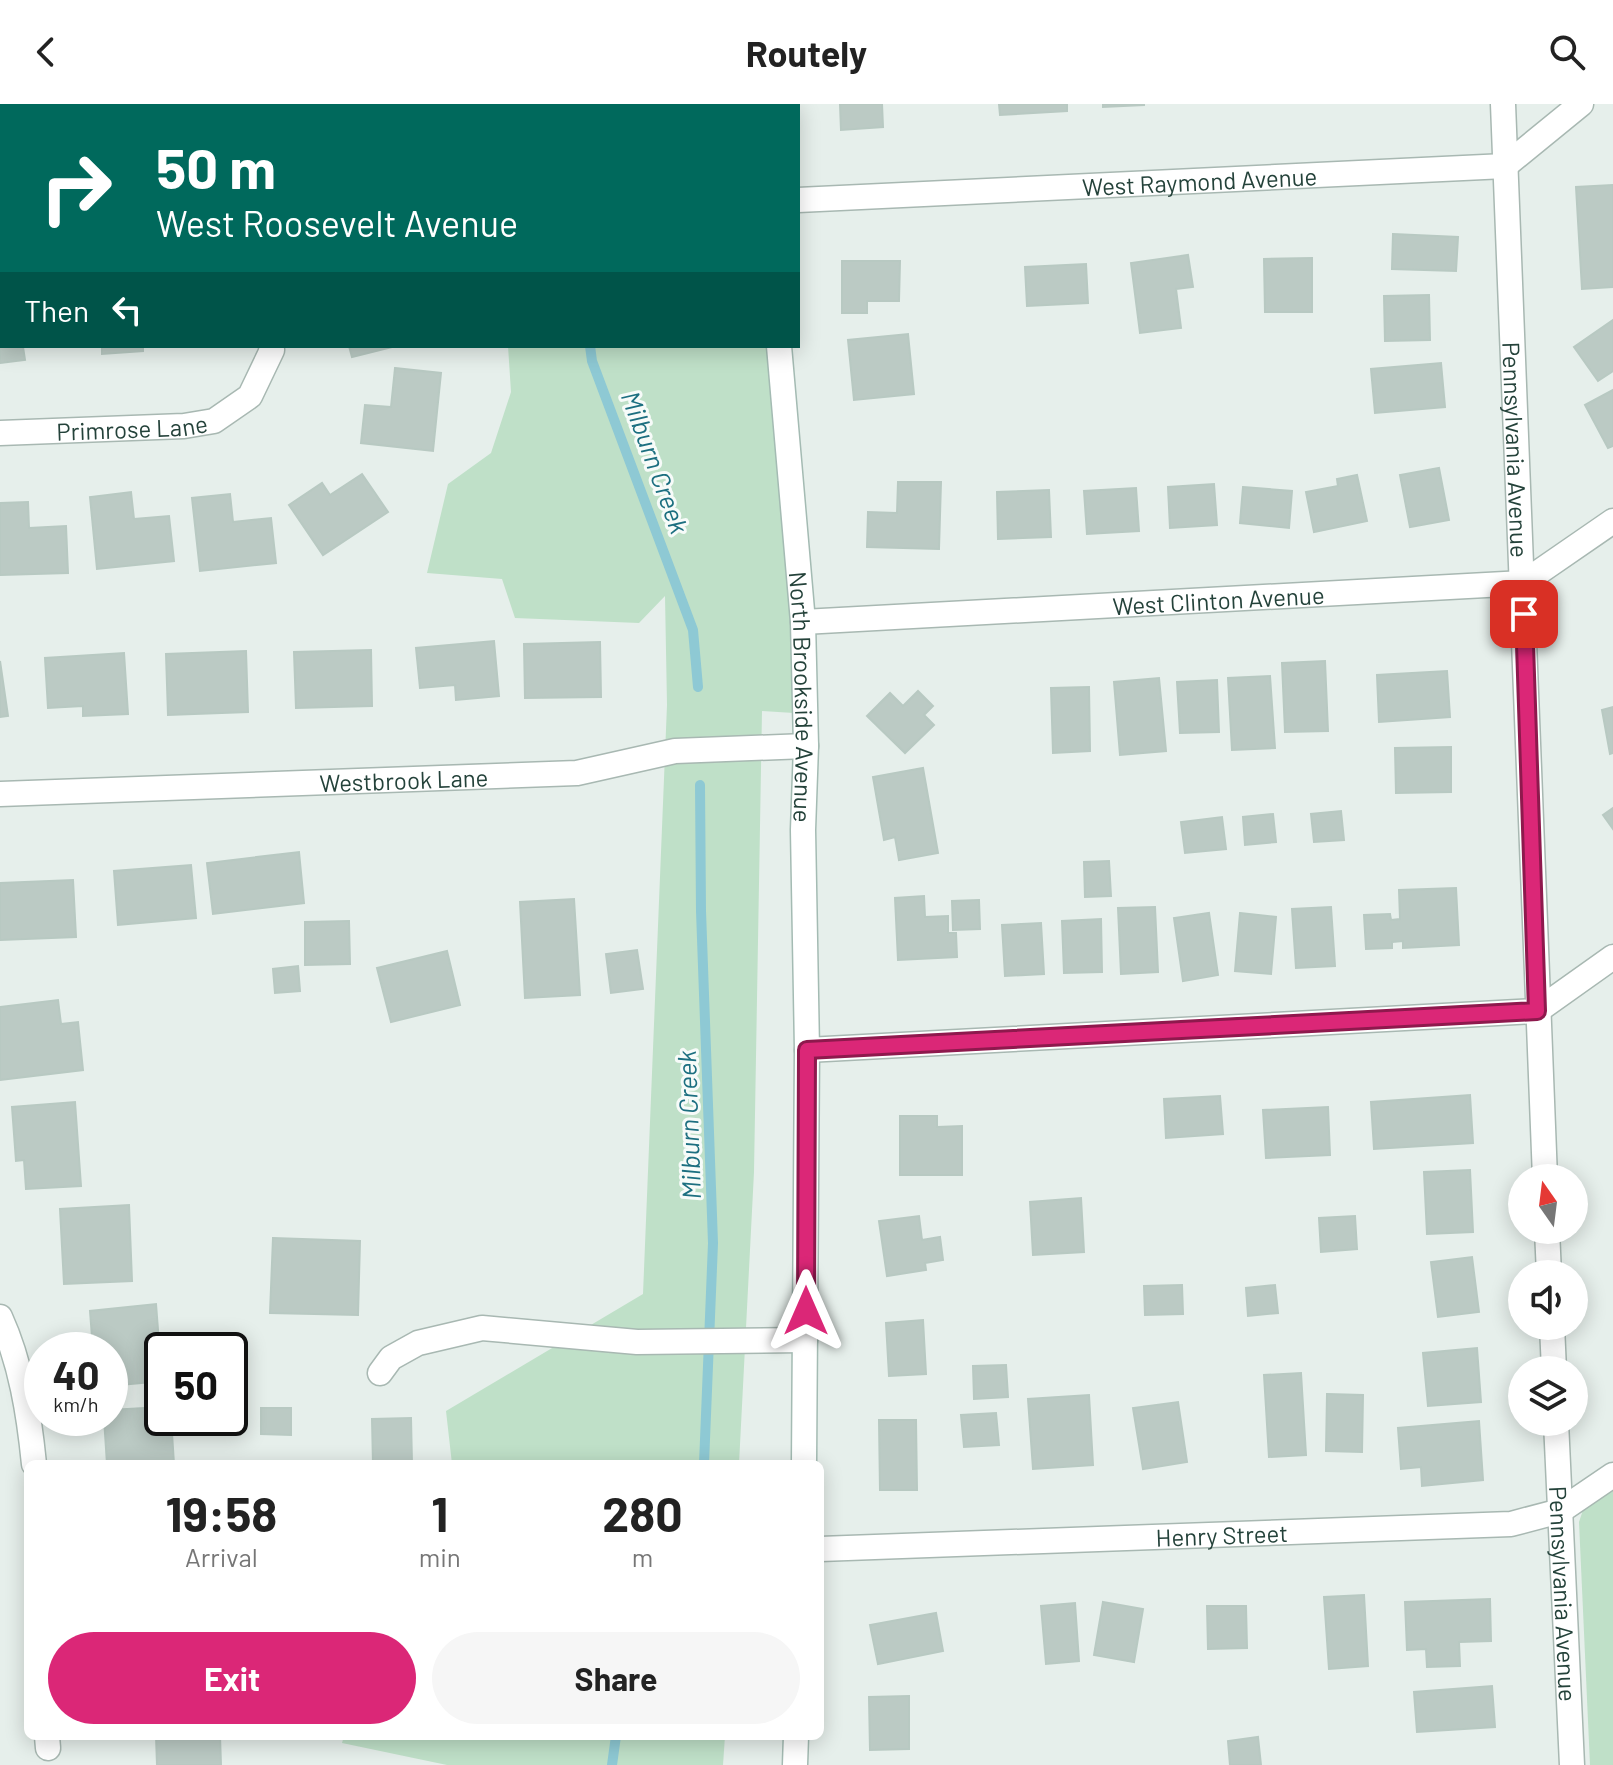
<!DOCTYPE html>
<html lang="en">
<head>
<meta charset="utf-8">
<style>
  :root { --surface:#fff; --page:#f6f6f6; --text:#222; --muted:#767676; --accent:#db2777 }
  body { margin:0; font-family:Barlow,sans-serif; background:var(--page); color:var(--text); height:100vh; display:flex; flex-direction:column; font-size:30px; white-space:nowrap }
  * { box-sizing:border-box; margin:0 }
  p { font-size:26px; color:var(--muted) }
  .icon { flex:none; width:44px; height:44px; fill:none; stroke:currentColor; stroke-width:2; stroke-linecap:round; stroke-linejoin:round }
  .map { position:relative; flex:1; overflow:hidden }
  .sheet { position:absolute; left:24px; top:1356px; width:800px; height:280px; display:flex; flex-direction:column; background:var(--surface); border-radius:12px; box-shadow:0 4px 20px #0003 }
  .sheet>* { flex:none }
  .guide { position:absolute; left:0px; top:0px; width:800px; height:244px; box-shadow:0 4px 20px #0003; background:#00695c; color:#fff; overflow:hidden }
  .needle { width:52px; rotate:346deg }
  .controls { position:absolute; left:1508px; top:1060px; display:grid; gap:16px }
  .controls a { display:grid; place-items:center; width:80px; height:80px; border-radius:50%; background:var(--surface); box-shadow:0 4px 20px #0003; font-size:40px }
  .speed { position:absolute; left:24px; top:1228px; display:flex; gap:16px; font-size:40px; font-weight:700; text-align:center }
  .speed>* { display:grid; place-content:center; width:104px; height:104px; border-radius:50%; background:var(--surface); box-shadow:0 4px 20px #0003; line-height:1 }
  .speed small { font-size:20px; font-weight:400 }
  .speed .limit { border:4px solid #111; border-radius:12px; background:#fff; color:#111 }
  .pin { position:absolute; display:grid; place-items:center; width:68px; height:68px; color:#fff; margin:-34px; border-radius:16px; box-shadow:0 4px 12px #0006 }
  .me { position:absolute; width:88px; margin:-44px; rotate:0deg; stroke-linejoin:round; filter:drop-shadow(0 0 6px #0008) }
  .turn { display:flex; align-items:center; gap:28px; height:168px; padding:0 24px; font-size:36px }
  .turn .icon { width:104px; height:104px; stroke-width:2.5 }
  .turn b { display:block; font-size:56px; line-height:68px }
  .then { display:flex; align-items:center; height:76px; padding:0 24px; background:#0003; gap:16px; font-size:30px }
  .eta { display:flex; justify-content:space-evenly; align-items:center; height:136px; text-align:center }
  .eta b { font-size:48px; font-weight:700; line-height:56px }
  .action { display:flex; gap:16px; margin-top:auto; padding:16px 24px }
  .action a { flex:1; height:92px; border-radius:48px; background:var(--accent); color:#fff; font-size:32px; font-weight:700; line-height:92px; text-align:center }
  .action a+a { background:var(--page); color:var(--text) }
  header { display:flex; justify-content:space-between; align-items:center; height:104px; padding:0 24px; background:var(--surface); font-size:36px; font-weight:700 }
  .map>svg:first-child { display:block }
  .green { fill:#bfe0c8 }
  .lines { fill:none; stroke-linecap:round; stroke-linejoin:round }
  .stream { stroke:#8ec9d4; stroke-width:10 }
  .building { fill:#bbcac4; stroke:#b8c9c2; stroke-width:2 }
  .minor-casing { stroke:#a8b8b2; stroke-width:27 }
  .tertiary-casing { stroke:#a8b8b2; stroke-width:27 }
  .secondary-casing { stroke:#a4bbb3; stroke-width:27 }
  .minor { stroke:#fff; stroke-width:24 }
  .tertiary { stroke:#fff; stroke-width:24 }
  .secondary { stroke:#fff; stroke-width:24 }
  .route-casing { stroke:#8e194d; stroke-width:20 }
  .route { stroke:#db2777; stroke-width:14 }
  .labels { text-anchor:middle; dominant-baseline:central; stroke-width:6; stroke-linejoin:round; paint-order:stroke }
  .street-label { font-size:24px; fill:#24423a; stroke:#f7fbf9 }
  .water-label { font-size:26px; font-style:italic; fill:#1c6f80; stroke:#f7fbf9 }
</style>
</head>
<body>
<header><svg class="icon" aria-label="back" viewBox="0 0 24 24"><path d="M15 5l-7 7 7 7"/></svg>Routely<svg class="icon" aria-label="search" viewBox="0 0 24 24"><circle cx="10" cy="10" r="6"/><path d="M15 15l6 6"/></svg></header>
<div class="map">
<svg width="1613" height="1661" viewBox="0 0 1613 1661">
  <rect width="100%" height="100%" fill="#e6efeb"/>
  <g class="green">
    <polygon points="499,0 746,0 747,2 499,2"/>
    <polygon points="508,242 768,242 792,517 794,609 762,607 754,1068 739,1360 452,1360 446,1307 643,1190 667,601 665,492 639,519 515,514 502,475 427,469 448,380 491,349 511,288"/>
    <polygon points="1613,1385 1613,1661 1590,1661 1579,1418 1584,1403"/>
    <polygon points="344,1632 725,1632 723,1661 447,1661 342,1639"/>
  </g>
  <g class="lines">
    <g class="stream">
      <polyline points="561,0 562,2"/>
      <polyline points="590,242 592,257 693,526 698,583"/>
      <polyline points="700,681 701,807 713,1139 704,1360"/>
      <polyline points="612,1661 616,1632"/>
    </g>
  </g>
  <g class="building">
    <polygon points="103,0 173,1 173,2 103,2"/>
    <rect x="324" y="0" width="70" height="2"/>
    <polygon points="840,0 882,0 883,23 841,26"/>
    <polygon points="999,0 1067,0 1067,7 1000,11"/>
    <polygon points="1103,0 1144,0 1144,1 1103,3"/>
    <polygon points="1613,81 1613,183 1582,185 1576,83"/>
    <polygon points="1393,130 1458,133 1456,167 1392,165"/>
    <polygon points="1188,151 1193,183 1176,185 1181,224 1140,229 1131,159"/>
    <polygon points="1312,154 1312,208 1265,208 1264,155"/>
    <polygon points="842,157 900,157 899,197 867,197 867,209 842,209"/>
    <polygon points="1086,160 1088,199 1027,202 1025,163"/>
    <polygon points="1429,191 1430,236 1385,237 1384,192"/>
    <polygon points="0,198 2,198 2,242 29,242 23,243 25,256 0,259"/>
    <polygon points="1613,216 1613,267 1598,277 1574,243"/>
    <polygon points="908,230 914,290 854,296 848,236"/>
    <polygon points="102,242 143,242 143,247 102,250"/>
    <polygon points="349,242 396,242 352,253"/>
    <polygon points="1441,259 1445,303 1375,309 1371,265"/>
    <polygon points="395,264 441,269 433,347 361,339 365,301 391,303"/>
    <polygon points="1613,286 1613,342 1608,344 1585,301"/>
    <polygon points="1439,364 1449,416 1410,423 1400,371"/>
    <polygon points="362,370 388,408 323,451 289,401 322,379 330,391"/>
    <polygon points="1357,371 1367,417 1314,428 1306,388 1338,382 1337,375"/>
    <polygon points="898,378 941,378 939,445 867,443 868,408 897,409"/>
    <polygon points="1214,380 1217,421 1170,424 1168,383"/>
    <polygon points="1243,383 1292,387 1289,424 1240,419"/>
    <polygon points="1136,384 1139,427 1087,430 1084,387"/>
    <polygon points="1049,386 1051,433 998,435 997,388"/>
    <polygon points="131,388 134,415 169,412 174,457 97,465 90,393"/>
    <polygon points="230,390 233,418 271,414 276,459 200,467 192,394"/>
    <polygon points="28,398 29,424 66,422 68,469 0,471 0,399"/>
    <polygon points="494,537 499,592 456,596 455,581 420,584 416,544"/>
    <polygon points="600,538 601,593 525,594 524,540"/>
    <polygon points="371,546 372,602 296,604 294,548"/>
    <polygon points="246,547 248,608 168,611 166,550"/>
    <polygon points="124,549 128,610 83,612 83,602 48,604 45,554"/>
    <polygon points="0,557 8,612 0,613"/>
    <polygon points="1325,557 1328,627 1285,628 1282,559"/>
    <polygon points="1447,567 1450,613 1379,618 1377,571"/>
    <polygon points="1270,572 1275,644 1232,646 1228,574"/>
    <polygon points="1159,574 1166,647 1120,651 1114,578"/>
    <polygon points="1217,576 1219,628 1180,629 1177,578"/>
    <polygon points="1089,583 1090,647 1053,649 1051,584"/>
    <polygon points="918,587 933,602 924,611 934,621 905,649 867,612 890,589 903,602"/>
    <polygon points="1613,603 1613,649 1610,650 1602,606"/>
    <polygon points="1451,643 1451,688 1396,689 1395,644"/>
    <polygon points="923,664 938,749 899,756 895,733 884,736 873,673"/>
    <polygon points="1613,704 1613,725 1603,711"/>
    <polygon points="1341,707 1344,736 1314,738 1311,710"/>
    <polygon points="1273,710 1276,738 1245,741 1243,713"/>
    <polygon points="1222,713 1226,745 1185,749 1181,718"/>
    <polygon points="299,748 304,799 213,810 207,759"/>
    <polygon points="1109,757 1111,792 1085,793 1084,758"/>
    <polygon points="191,761 196,814 118,821 114,767"/>
    <polygon points="73,776 76,833 0,836 0,779"/>
    <polygon points="1456,784 1459,841 1403,844 1403,837 1392,838 1392,844 1366,845 1364,811 1390,810 1391,816 1400,815 1399,786"/>
    <polygon points="924,792 925,813 948,812 948,829 956,829 957,853 898,856 895,794"/>
    <polygon points="574,795 580,891 525,894 520,798"/>
    <polygon points="979,796 980,825 953,826 952,797"/>
    <polygon points="1155,803 1158,868 1121,870 1118,804"/>
    <polygon points="1331,803 1335,862 1296,864 1292,805"/>
    <polygon points="1209,809 1218,871 1183,877 1174,814"/>
    <polygon points="1240,809 1276,813 1271,870 1235,867"/>
    <polygon points="1101,815 1102,868 1064,869 1062,817"/>
    <polygon points="349,817 350,860 305,861 305,818"/>
    <polygon points="1041,819 1044,870 1005,872 1002,821"/>
    <polygon points="637,846 643,885 611,889 606,850"/>
    <polygon points="447,847 460,901 391,918 377,864"/>
    <polygon points="298,862 300,887 275,889 273,865"/>
    <polygon points="58,896 61,920 78,918 83,966 0,976 0,903"/>
    <polygon points="1470,991 1473,1039 1374,1045 1371,998"/>
    <polygon points="1220,992 1223,1030 1166,1034 1164,995"/>
    <polygon points="75,998 81,1082 26,1085 24,1056 16,1057 12,1003"/>
    <polygon points="1328,1003 1330,1051 1266,1054 1263,1006"/>
    <polygon points="900,1012 937,1012 937,1023 962,1022 962,1071 900,1071"/>
    <polygon points="1470,1066 1473,1128 1427,1130 1424,1068"/>
    <polygon points="1081,1094 1084,1148 1033,1151 1030,1098"/>
    <polygon points="129,1101 132,1177 64,1180 60,1105"/>
    <polygon points="919,1112 922,1136 940,1133 943,1156 925,1159 926,1166 887,1172 879,1117"/>
    <polygon points="1355,1112 1357,1145 1321,1148 1319,1114"/>
    <polygon points="273,1134 360,1137 358,1211 270,1209"/>
    <polygon points="1472,1153 1479,1208 1438,1213 1431,1158"/>
    <polygon points="1182,1181 1183,1210 1145,1211 1144,1182"/>
    <polygon points="1275,1181 1278,1209 1248,1212 1246,1184"/>
    <polygon points="156,1200 162,1277 110,1282 110,1246 93,1246 90,1207"/>
    <polygon points="923,1216 926,1270 889,1272 886,1219"/>
    <polygon points="1477,1244 1481,1298 1428,1302 1423,1249"/>
    <polygon points="1006,1261 1008,1293 974,1295 973,1262"/>
    <polygon points="1301,1269 1306,1351 1269,1353 1264,1271"/>
    <polygon points="1327,1290 1363,1291 1362,1348 1326,1347"/>
    <polygon points="1089,1291 1093,1361 1033,1365 1028,1295"/>
    <polygon points="1178,1298 1187,1358 1143,1365 1133,1304"/>
    <polygon points="162,1303 162,1314 171,1314 174,1360 107,1360 104,1314 110,1314 110,1306"/>
    <polygon points="261,1304 291,1304 291,1331 261,1330"/>
    <polygon points="996,1309 999,1341 964,1343 961,1311"/>
    <polygon points="411,1314 412,1360 373,1360 372,1315"/>
    <polygon points="879,1316 916,1316 917,1386 880,1386"/>
    <polygon points="1479,1317 1483,1376 1422,1382 1421,1363 1401,1365 1398,1324"/>
    <polygon points="1364,1491 1368,1562 1329,1565 1324,1493"/>
    <polygon points="1490,1495 1491,1537 1459,1538 1460,1562 1427,1563 1426,1545 1407,1546 1405,1498"/>
    <polygon points="1103,1498 1143,1505 1134,1558 1094,1551"/>
    <polygon points="1075,1499 1079,1557 1046,1560 1041,1502"/>
    <polygon points="1207,1502 1246,1502 1247,1544 1208,1545"/>
    <polygon points="936,1509 943,1547 878,1560 870,1521"/>
    <polygon points="1492,1582 1495,1623 1417,1628 1414,1588"/>
    <polygon points="909,1592 909,1645 870,1646 869,1593"/>
    <polygon points="156,1632 220,1632 221,1661 157,1661"/>
    <polygon points="1258,1633 1261,1661 1230,1661 1228,1637"/>
  </g>
  <g class="lines">
    <defs>
      <g id="minor">
        <polyline points="249,2 249,0"/>
        <path id="s1" d="M798,96L1505,62L1581,0"/>
        <path id="s2" d="M0,329L184,322L214,317L250,292L272,246L271,242"/>
        <path id="s3" d="M803,518L1523,479L1613,417"/>
        <path id="s4" d="M0,690L577,669L675,647L806,642"/>
        <polyline points="807,946 1537,907 1613,853"/>
        <path d="M0,1213C21,1259 29,1310 34,1360"/>
        <polyline points="380,1269 391,1254 418,1239 482,1224 637,1238 805,1236"/>
        <path id="s5" d="M820,1445L1511,1420L1560,1407L1613,1371"/>
        <polyline points="47,1632 48,1644"/>
      </g>
      <g id="tertiary">
        <path id="s6" d="M1503,0L1545,1074"/>
        <polyline points="1547,1126 1549,1170"/>
        <polyline points="1552,1222 1554,1266"/>
        <path id="s7" d="M1556,1318L1572,1661"/>
      </g>
      <g id="secondary">
        <polyline points="756,0 757,2"/>
        <path id="s8" d="M779,242L803,518L806,642L803,726L807,946L804,1360"/>
        <polyline points="795,1661 796,1632"/>
      </g>
    </defs>
    <use href="#minor" class="minor-casing"/>
    <use href="#tertiary" class="tertiary-casing"/>
    <use href="#secondary" class="secondary-casing"/>
    <use href="#minor" class="minor"/>
    <use href="#tertiary" class="tertiary"/>
    <use href="#secondary" class="secondary"/>
  </g>
  <g class="lines">
    <defs>
      <polyline id="route" points="806,1207 807,946 1537,907 1524,510"/>
    </defs>
    <use href="#route" class="route-casing"/>
    <use href="#route" class="route"/>
  </g>
  <g class="labels">
    <g class="street-label">
      <text stroke="none"><textPath href="#s1" startOffset="402">West Raymond Avenue</textPath></text>
      <text stroke="none"><textPath href="#s2" startOffset="132">Primrose Lane</textPath></text>
      <text stroke="none"><textPath href="#s6" startOffset="346">Pennsylvania Avenue</textPath></text>
      <text stroke="none"><textPath href="#s3" startOffset="416">West Clinton Avenue</textPath></text>
      <text stroke="none"><textPath href="#s8" startOffset="352">North Brookside Avenue</textPath></text>
      <text stroke="none"><textPath href="#s4" startOffset="404">Westbrook Lane</textPath></text>
      <text stroke="none"><textPath href="#s5" startOffset="402">Henry Street</textPath></text>
      <text stroke="none"><textPath href="#s7" startOffset="172">Pennsylvania Avenue</textPath></text>
    </g>
    <g class="water-label">
      <text transform="translate(656 358) rotate(70)">Milburn Creek</text>
      <text transform="translate(688 1021) rotate(-92)">Milburn Creek</text>
    </g>
  </g>
</svg>
<div class="controls">
<a><svg class="needle" viewBox="-14 -14 28 28"><path d="M0-13l5 13h-10z" fill="#e53935"/><path d="M0 13l5-13h-10z" fill="#767676"/></svg></a>
<a><svg class="icon" aria-label="sound" viewBox="0 0 24 24"><path d="M4 9h4l5-4v14l-5-4H4zM17 9q2 3 0 6"/></svg></a>
<a><svg class="icon" aria-label="layers" viewBox="0 0 24 24"><path d="M12 4l9 5-9 5-9-5zM3 14l9 5 9-5"/></svg></a>
</div>
<div class="speed"><div>40<small>km/h</small></div><div class="limit">50</div></div>
<div class="pin" style="left:1524px;top:510px;background:#d93025"><svg class="icon" aria-label="arrive" viewBox="0 0 24 24"><path d="M6 21V4h12l-3 4 3 4H6"/></svg></div>
<svg class="me" style="left:806px;top:1207px" viewBox="-20 -20 40 40"><path d="M0-17L14 15 0 8-14 15z" fill="#db2777" stroke="#fff" stroke-width="4"/></svg>
<div class="guide">
<div class="turn"><svg class="icon" aria-label="right" viewBox="0 0 24 24"><path d="M7 20v-9h11M14 6l5 5-5 5"/></svg><div><b>50 m</b>West Roosevelt Avenue</div></div>
<div class="then">Then<svg class="icon" aria-label="left" viewBox="0 0 24 24"><path d="M17 20v-9H6M10 6l-5 5 5 5"/></svg></div>
</div>
<section class="sheet">
<div class="eta">
<div><b>19:58</b><p>Arrival</p></div>
<div><b>1</b><p>min</p></div>
<div><b>280</b><p>m</p></div>
</div>
<div class="action"><a>Exit</a><a>Share</a></div>
</section>
</div>
</body>
</html>
